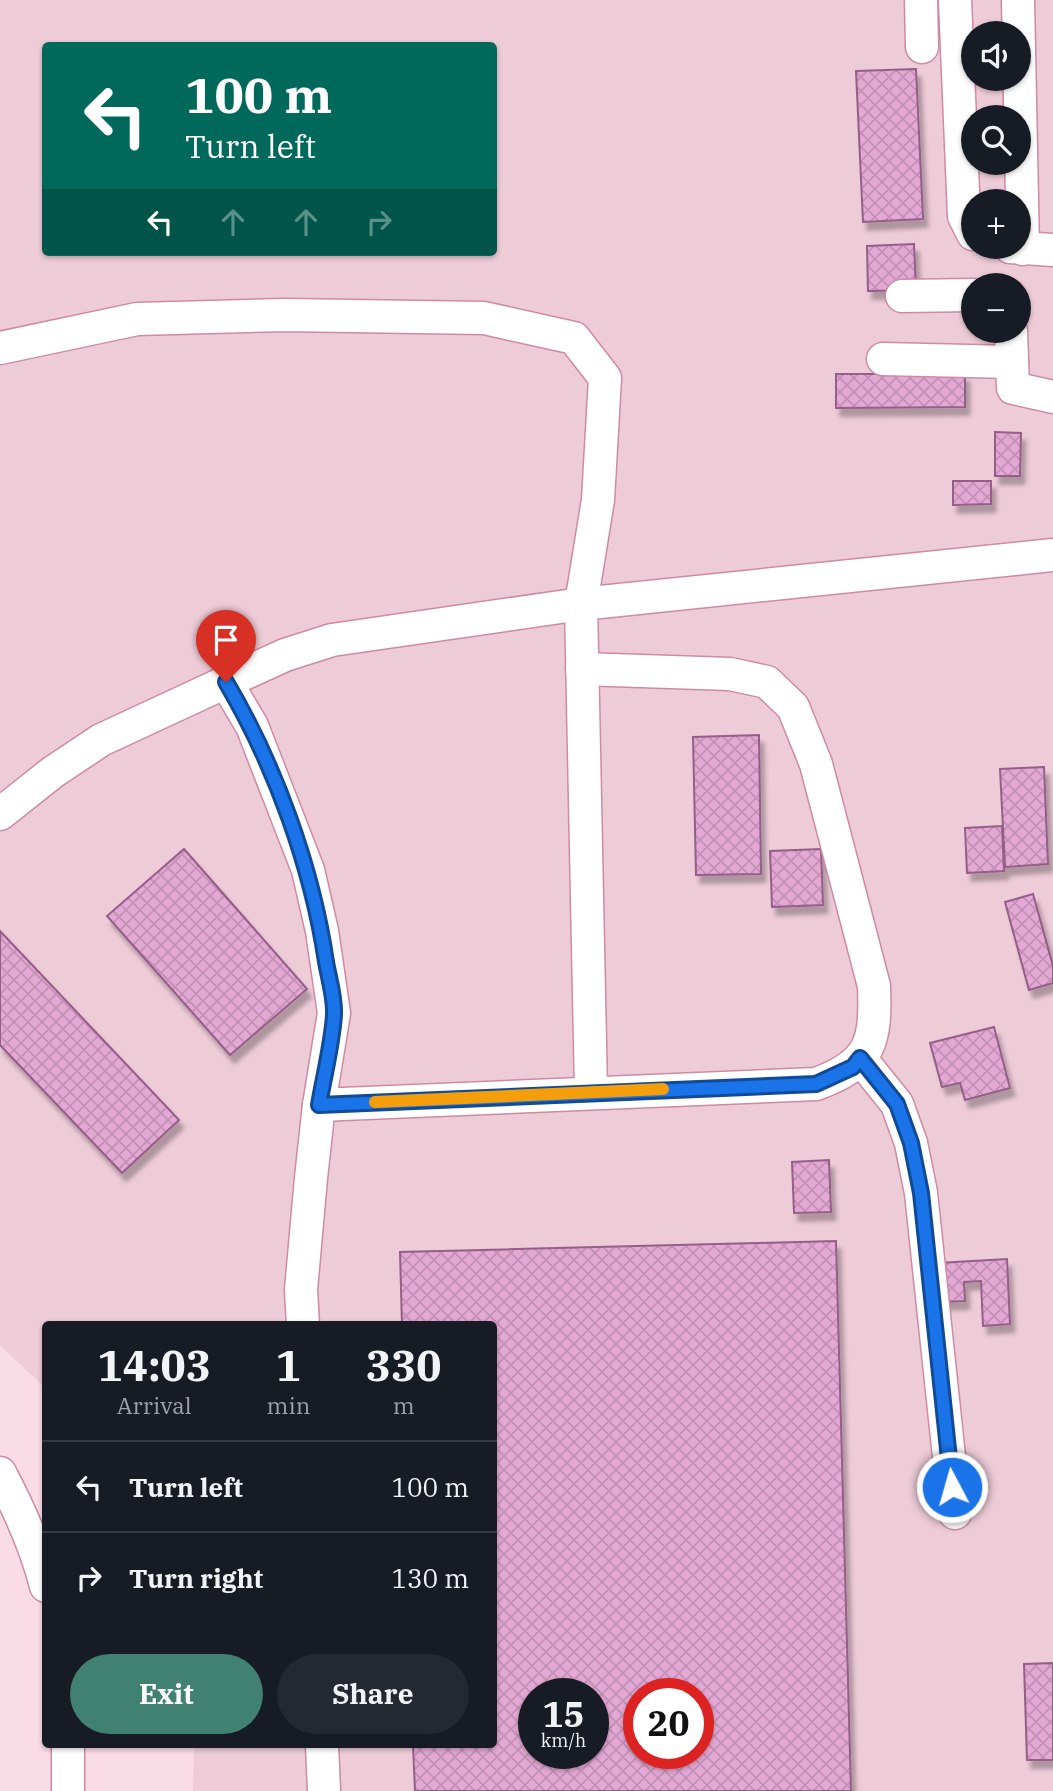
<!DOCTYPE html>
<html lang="en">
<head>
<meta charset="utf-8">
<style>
  :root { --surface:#171b24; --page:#242831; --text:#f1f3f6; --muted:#9ea1a6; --line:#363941; --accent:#408171 }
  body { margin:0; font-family:"IBM Plex Serif",serif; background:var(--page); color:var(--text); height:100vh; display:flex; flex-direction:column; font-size:26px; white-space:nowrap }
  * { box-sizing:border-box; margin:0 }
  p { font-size:23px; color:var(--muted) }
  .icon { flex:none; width:38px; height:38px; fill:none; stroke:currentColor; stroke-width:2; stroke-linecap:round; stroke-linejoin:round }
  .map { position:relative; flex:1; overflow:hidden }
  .panel { position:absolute; left:42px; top:1321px; width:455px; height:427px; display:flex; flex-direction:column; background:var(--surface); border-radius:7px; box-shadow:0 2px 5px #0004 }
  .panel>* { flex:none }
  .banner { position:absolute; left:42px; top:42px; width:455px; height:214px; border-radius:7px; box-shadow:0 2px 5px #0004; background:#00695c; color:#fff; overflow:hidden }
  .controls { position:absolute; left:961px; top:21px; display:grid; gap:14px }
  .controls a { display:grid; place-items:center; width:70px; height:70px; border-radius:50%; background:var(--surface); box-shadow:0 2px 5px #0004; font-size:35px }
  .speed { position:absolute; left:518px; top:1678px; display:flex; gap:14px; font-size:35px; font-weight:700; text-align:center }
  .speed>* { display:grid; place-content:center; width:91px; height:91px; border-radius:50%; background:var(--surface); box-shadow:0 2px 5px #0004; line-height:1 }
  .speed small { font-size:18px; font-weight:400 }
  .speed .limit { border:10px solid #d22; background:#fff; color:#111 }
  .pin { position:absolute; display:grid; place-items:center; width:60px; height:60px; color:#fff; margin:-72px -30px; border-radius:50% 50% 50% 0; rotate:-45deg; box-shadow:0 0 7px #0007 }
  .pin .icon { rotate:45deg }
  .me { position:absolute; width:77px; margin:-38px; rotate:354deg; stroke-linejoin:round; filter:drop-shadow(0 0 5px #0008) }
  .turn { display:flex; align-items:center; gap:24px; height:147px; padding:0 28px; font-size:32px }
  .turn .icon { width:91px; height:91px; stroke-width:2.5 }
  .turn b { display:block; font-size:49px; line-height:60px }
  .lanes { display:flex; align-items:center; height:66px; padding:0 28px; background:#0003; justify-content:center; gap:35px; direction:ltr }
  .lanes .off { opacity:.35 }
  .eta { display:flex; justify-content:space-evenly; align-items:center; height:119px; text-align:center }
  .eta b { font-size:42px; font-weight:700; line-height:49px }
  .button { display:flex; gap:14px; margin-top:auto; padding:14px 28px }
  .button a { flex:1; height:80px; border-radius:42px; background:var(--accent); color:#fff; font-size:28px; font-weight:700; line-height:80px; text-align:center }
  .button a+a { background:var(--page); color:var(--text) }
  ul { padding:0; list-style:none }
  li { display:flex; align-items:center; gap:21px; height:91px; padding:0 28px; border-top:2px solid var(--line) }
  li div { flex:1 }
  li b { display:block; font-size:26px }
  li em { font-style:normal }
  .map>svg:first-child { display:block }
  .built { fill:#edcbd7; fill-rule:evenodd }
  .building { fill:url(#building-cross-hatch); stroke:#945e88; stroke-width:2; fill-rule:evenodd; filter:url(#shadow) }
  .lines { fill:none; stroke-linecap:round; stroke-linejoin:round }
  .minor-casing { stroke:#cf8aa4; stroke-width:35 }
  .minor { stroke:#fff; stroke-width:32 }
  .route-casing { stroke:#114b97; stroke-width:18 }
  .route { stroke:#1a73e8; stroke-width:12 }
  .slow { stroke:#f59e0b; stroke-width:12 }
</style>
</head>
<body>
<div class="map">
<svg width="1053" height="1791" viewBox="0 0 1053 1791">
  <defs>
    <pattern id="building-cross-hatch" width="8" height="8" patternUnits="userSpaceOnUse" patternTransform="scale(1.75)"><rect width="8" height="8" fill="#e3a8d4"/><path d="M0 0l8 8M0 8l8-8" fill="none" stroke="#c390b6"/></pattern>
    <filter id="shadow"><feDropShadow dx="4.5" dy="8" stdDeviation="2" flood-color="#0004"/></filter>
  </defs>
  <rect width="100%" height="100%" fill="#fadce6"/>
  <path class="built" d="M0,0H1053V1791H193L194,1745H494V1325H46L45,1388L0,1345ZM973,33H1018V79H973ZM46,46H494V252H46ZM973,117H1018V163H973ZM973,201H1018V247H973ZM973,285H1018V331H973ZM534,1694H593V1754H534ZM639,1694H698V1754H639Z"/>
  <g class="building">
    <polygon points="916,69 923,219 863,222 856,71"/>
    <polygon points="914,244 916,290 868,291 867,246"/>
    <polygon points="836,374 965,374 965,407 836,408"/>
    <polygon points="995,432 1021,433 1020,476 995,476"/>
    <polygon points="953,481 991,481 991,504 953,505"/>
    <polygon points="759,735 761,874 696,875 693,737"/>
    <polygon points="1044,767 1048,864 1005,867 1000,769"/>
    <polygon points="1002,826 1004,871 967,873 965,828"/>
    <polygon points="184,849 307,989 230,1055 107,916"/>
    <polygon points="821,849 823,905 772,907 770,851"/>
    <polygon points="1033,894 1053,966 1053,983 1029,990 1005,902"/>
    <polygon points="0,931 179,1120 122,1173 0,1045"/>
    <polygon points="994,1027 1010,1088 965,1100 960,1083 942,1087 930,1043"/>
    <polygon points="829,1160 831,1212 794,1213 792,1162"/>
    <path d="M836,1241L851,1791H415L413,1745H494V1325H402L400,1252ZM534,1694H593V1754H534ZM639,1694H698V1754H639Z"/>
    <polygon points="1007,1259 1010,1324 983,1326 981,1281 964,1282 965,1301 940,1302 938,1263"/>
    <polygon points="1053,1663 1053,1760 1027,1760 1024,1664"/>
  </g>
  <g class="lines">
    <defs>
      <g id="minor">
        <polyline points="921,0 922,47"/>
        <polyline points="955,0 964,216 973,234"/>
        <polyline points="1018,0 1023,249"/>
        <polyline points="1010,247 1053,250"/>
        <polyline points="902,296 973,295"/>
        <polyline points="1011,331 1013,388 1053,397"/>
        <polyline points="0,348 137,319 285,315 484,318 574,338 605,378 598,500 581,604 591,1092"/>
        <polyline points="883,359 1012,362"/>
        <polyline points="0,814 53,772 101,740 226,682"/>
        <polyline points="860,1058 897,1104 911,1143 921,1193 955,1513"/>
        <path d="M319,1105L816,1084C872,1064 876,1041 874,986L816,764L793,707L767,682L730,674L582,669"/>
        <polyline points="303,1325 301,1290 311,1178 319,1105 334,1013 322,931 308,870 252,726 226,682 285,655 332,640 581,604 1053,555"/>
        <path d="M0,1473C19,1509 36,1546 46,1586"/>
        <polyline points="68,1745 68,1791"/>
        <polyline points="322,1745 324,1791"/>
      </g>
    </defs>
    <use href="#minor" class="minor-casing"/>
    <use href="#minor" class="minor"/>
  </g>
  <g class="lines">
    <defs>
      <path id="route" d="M226,682C275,765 312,867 326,962C329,979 335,998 334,1015C332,1045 324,1075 319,1105L816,1084L853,1067L860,1058L897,1104L911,1143L921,1193L952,1487"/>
    </defs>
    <use href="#route" class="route-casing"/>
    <use href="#route" class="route"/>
    <polyline class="slow" points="375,1102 663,1089"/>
  </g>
</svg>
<div class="controls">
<a><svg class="icon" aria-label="sound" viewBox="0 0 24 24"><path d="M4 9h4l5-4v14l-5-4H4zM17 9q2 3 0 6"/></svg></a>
<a><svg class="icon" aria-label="search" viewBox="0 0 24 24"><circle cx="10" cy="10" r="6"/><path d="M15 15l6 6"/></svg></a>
<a>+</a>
<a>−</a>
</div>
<div class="speed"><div>15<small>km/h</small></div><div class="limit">20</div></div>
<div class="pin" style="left:226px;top:682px;background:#d93025"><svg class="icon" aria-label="arrive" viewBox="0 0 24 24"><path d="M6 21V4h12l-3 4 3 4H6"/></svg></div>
<svg class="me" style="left:952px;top:1487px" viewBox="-20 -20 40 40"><circle r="17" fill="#1a73e8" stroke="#fff" stroke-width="3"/><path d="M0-11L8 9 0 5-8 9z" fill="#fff"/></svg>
<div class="banner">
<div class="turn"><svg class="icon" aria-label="left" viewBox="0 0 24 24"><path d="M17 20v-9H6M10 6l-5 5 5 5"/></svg><div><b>100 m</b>Turn left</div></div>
<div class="lanes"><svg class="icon" aria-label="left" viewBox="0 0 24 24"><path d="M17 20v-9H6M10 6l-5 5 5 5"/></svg><svg class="icon off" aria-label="ahead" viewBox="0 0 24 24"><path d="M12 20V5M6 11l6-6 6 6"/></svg><svg class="icon off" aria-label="ahead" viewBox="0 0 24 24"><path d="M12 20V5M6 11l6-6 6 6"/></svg><svg class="icon off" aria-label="right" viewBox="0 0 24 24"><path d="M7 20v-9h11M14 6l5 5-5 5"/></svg></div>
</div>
<section class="panel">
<div class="eta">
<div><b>14:03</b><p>Arrival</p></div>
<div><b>1</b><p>min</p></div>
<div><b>330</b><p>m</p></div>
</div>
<ul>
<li><svg class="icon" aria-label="left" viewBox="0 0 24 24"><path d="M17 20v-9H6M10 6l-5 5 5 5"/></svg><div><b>Turn left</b></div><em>100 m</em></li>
<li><svg class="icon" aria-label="right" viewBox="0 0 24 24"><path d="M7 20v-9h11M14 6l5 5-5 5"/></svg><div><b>Turn right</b></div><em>130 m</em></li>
</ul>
<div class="button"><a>Exit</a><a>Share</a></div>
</section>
</div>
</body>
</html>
